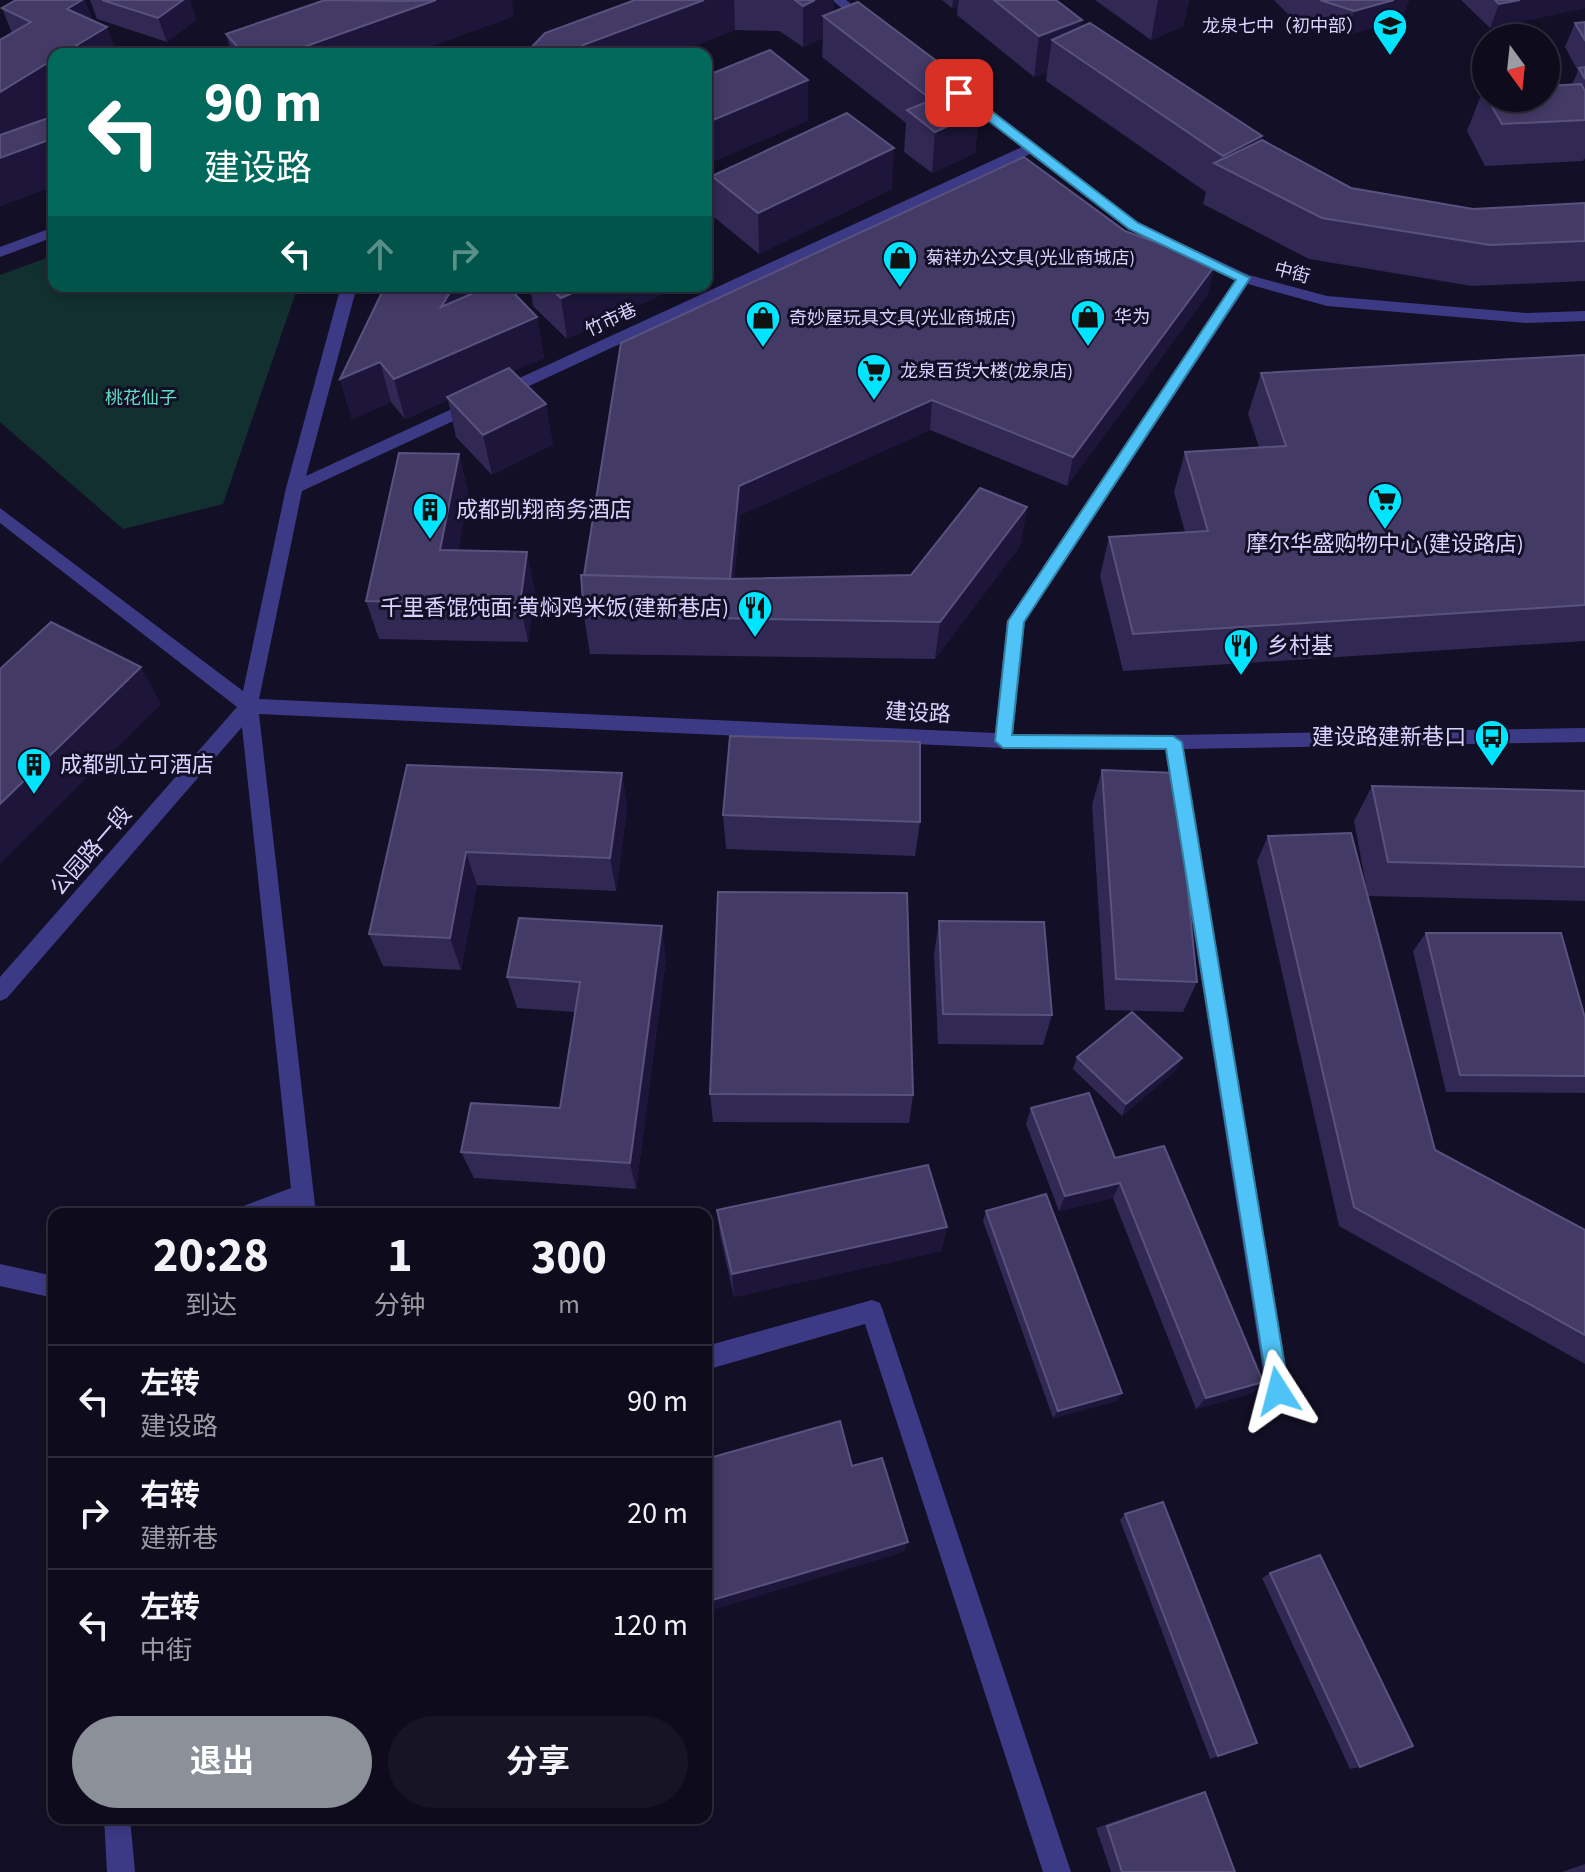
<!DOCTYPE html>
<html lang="zh">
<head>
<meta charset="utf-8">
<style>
  :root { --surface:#0e0b1c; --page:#171425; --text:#f1f3f6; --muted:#9b9ba3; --line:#2e2b3b; --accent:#8c9099 }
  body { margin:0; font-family:"Source Sans 3","Noto Sans SC",sans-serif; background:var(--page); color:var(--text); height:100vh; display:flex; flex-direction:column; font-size:30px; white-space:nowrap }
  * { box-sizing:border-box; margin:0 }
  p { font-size:26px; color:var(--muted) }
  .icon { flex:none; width:44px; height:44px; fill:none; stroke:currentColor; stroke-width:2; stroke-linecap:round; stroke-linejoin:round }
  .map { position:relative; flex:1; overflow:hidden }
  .side { position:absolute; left:48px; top:1208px; width:664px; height:616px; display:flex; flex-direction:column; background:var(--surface); border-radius:16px; box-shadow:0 4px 12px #0003,0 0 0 2px var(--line) }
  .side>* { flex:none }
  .hud { position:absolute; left:48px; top:48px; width:664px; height:244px; border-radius:16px; box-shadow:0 4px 12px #0003,0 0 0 2px var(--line); background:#00695c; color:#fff; overflow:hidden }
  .needle { width:52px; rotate:165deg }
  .buttons { position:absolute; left:1472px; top:24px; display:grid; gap:16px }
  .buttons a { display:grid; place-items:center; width:88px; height:88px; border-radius:50%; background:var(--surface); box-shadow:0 4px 12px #0003,0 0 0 2px var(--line); font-size:40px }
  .pin { position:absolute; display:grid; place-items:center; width:68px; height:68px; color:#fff; margin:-34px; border-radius:16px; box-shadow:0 4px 12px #0006 }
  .me { position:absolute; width:88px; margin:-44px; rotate:351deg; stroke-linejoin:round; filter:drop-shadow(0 0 6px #0008) }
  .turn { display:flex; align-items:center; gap:28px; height:168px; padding:0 24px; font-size:36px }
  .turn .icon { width:104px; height:104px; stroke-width:2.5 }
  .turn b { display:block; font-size:56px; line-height:68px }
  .lanes { display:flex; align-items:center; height:76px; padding:0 24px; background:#0003; justify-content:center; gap:40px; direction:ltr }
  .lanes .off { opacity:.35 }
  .eta { display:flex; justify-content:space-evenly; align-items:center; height:136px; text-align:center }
  .eta b { font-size:48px; font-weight:700; line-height:56px }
  .action { display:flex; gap:16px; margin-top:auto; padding:16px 24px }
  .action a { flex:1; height:92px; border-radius:48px; background:var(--accent); color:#fff; font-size:32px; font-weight:700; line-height:92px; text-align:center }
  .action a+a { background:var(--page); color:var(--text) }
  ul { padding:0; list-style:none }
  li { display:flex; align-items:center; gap:24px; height:112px; padding:0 24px; border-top:2px solid var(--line) }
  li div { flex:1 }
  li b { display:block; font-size:30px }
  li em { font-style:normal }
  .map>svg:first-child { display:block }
  .green { fill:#12302f }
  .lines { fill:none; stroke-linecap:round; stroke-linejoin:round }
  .minor { fill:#3d3a85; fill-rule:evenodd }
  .wall { fill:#312854 }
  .shaded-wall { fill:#1d163a }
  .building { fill:#433a66; stroke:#5a527e; stroke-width:2 }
  .route { fill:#4fc3f7; stroke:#337fa1; stroke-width:2 }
  .labels { text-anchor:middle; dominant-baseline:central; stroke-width:6; stroke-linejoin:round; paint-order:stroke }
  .far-poi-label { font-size:18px; fill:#d9d4ff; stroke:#130f26; text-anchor:start }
  .far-street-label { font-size:18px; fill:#d9d4ff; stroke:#130f26 }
  .far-park-label { font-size:18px; fill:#5fe0c0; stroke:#130f26 }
  .poi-label { font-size:22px; fill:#d9d4ff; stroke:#130f26; text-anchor:start }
  .street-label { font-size:22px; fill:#d9d4ff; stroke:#130f26 }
</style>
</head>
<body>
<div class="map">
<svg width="1585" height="1872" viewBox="0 0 1585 1872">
  <rect width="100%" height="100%" fill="#130f26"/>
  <polygon class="green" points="54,255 54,286 298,286 223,504 123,529 0,422 0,275"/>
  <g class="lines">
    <g class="minor">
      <polygon points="832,0 846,0 874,22 862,25"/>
      <path d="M949,81L1138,223L1249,275L1327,296L1527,313L1585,311V321L1527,323L1327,306L1248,284L1025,622L1013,734L1173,735L1585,728V742L1183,749L1290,1391L1286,1399L1278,1403L1270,1399L1266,1391L1165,749L1003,748L259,714L316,1214H294L293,1208L277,1214H238L241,1207L291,1188L242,727L7,998L0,1001V977L237,707L0,523V508L243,691L286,488L341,286H357L306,476L1022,147L944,88V82ZM1030,154L1128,229L1235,280L1007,621L995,733L259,699L302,491Z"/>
      <polygon points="54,227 54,237 0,257 0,247"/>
      <polygon points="0,1264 54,1276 54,1298 0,1286"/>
      <polygon points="872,1300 880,1303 883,1311 1071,1872 1043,1872 865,1324 706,1370 706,1346"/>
      <polygon points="104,1818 130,1818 135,1872 107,1872"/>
    </g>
  </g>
  <g class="wall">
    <polygon points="16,0 85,0 92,20 36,122 54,186 0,206 0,40 12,33 2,8"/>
    <polygon points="90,0 190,0 196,20 167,42 97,19"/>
    <polygon points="635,0 834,0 833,12 979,112 975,153 932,173 904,152 906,123 822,57 823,38 803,47 779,31 735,30 672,54 525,54"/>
    <polygon points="942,0 1056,0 1082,20 1081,27 1261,140 1351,188 1473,209 1585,203 1585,281 1472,286 1309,259 1203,204 1206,192 1046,81 1047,72 1034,77 957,15 958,6 952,8"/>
    <polygon points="1095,0 1189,0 1183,26 1151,40"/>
    <polygon points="1274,0 1409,0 1401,20 1347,35 1290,16"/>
    <polygon points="1461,0 1585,0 1585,8 1490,28"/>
    <polygon points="514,16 409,54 232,54 226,34"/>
    <polygon points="1585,22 1585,160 1584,158 1583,161 1485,166 1467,131 1483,90 1486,89 1486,98 1546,98 1572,85 1578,71 1565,47 1575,23"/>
    <polygon points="712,176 892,189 759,254 714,217"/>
    <polygon points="385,286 487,286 486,288 537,317 544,358 512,371 553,444 492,475 456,437 448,400 405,419 391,402 352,419 340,379"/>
    <polygon points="530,286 680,286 567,339 533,306"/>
    <polygon points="1208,294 1067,486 930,430 740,515 734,579 911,575 1027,507 1020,546 935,659 590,654 584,616 584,575 621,343"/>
    <polygon points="1585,355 1585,641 1123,671 1100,576 1109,537 1185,532 1174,492 1185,452 1259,447 1248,414 1261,373"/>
    <polygon points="459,454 468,493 458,551 535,591 528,642 379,639 366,601"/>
    <polygon points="407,765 622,773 627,808 616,891 477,885 461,970 383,966 369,934"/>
    <polygon points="1102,770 1197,982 1183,1012 1105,1010 1092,805"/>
    <polygon points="1372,786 1585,791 1585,901 1368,896 1354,821"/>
    <polygon points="723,815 920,822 915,856 726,849"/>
    <polygon points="1268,836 1435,1150 1585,1230 1585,1364 1339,1226 1257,861"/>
    <polygon points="939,921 1052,1015 1043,1045 938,1044 934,954"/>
    <polygon points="1426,933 1585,1018 1585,1093 1446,1092 1413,951"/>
    <polygon points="666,958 636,1189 474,1178 461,1152 560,1108 575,1012 517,1008 507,977"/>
    <polygon points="1077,1057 1182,1058 1176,1070 1122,1116 1073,1069"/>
    <polygon points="710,1094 913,1095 909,1123 713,1122"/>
    <polygon points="1031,1108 1115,1158 1263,1382 1252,1393 1196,1409 1113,1198 1059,1211 1026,1124"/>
    <polygon points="717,1210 947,1227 941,1251 734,1297 720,1235"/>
    <polygon points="986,1211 1122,1393 1117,1401 1053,1418 983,1221"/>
    <polygon points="1125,1514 1257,1743 1210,1759 1120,1520"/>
    <polygon points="1270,1573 1360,1767 1350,1769 1262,1578"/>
    <polygon points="1205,1792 1235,1872 1111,1872 1096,1828 1192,1795"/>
    <polygon points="1585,1864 1585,1872 1562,1872"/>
  </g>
  <g class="shaded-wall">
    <polygon points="82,0 85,0 97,33 107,27 117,54 62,54 67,9"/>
    <polygon points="183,0 190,0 196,20 167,42 158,18"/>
    <polygon points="414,0 512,0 514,16 409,54 284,54"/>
    <polygon points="704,0 734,0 735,30 672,54 575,54 583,45"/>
    <polygon points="815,0 834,0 833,24 823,16 823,38 803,47 803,6"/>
    <polygon points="953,0 959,0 958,6 952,8"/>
    <polygon points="1158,0 1189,0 1183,26 1151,40"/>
    <polygon points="1394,0 1409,0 1401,20 1347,35 1354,11"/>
    <polygon points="1520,0 1585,0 1585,8 1490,28 1499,4"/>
    <polygon points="1082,20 1076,57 1052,40 1047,72 1034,77 1039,36"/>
    <polygon points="54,59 54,111 0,145 0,92"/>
    <polygon points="808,80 808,121 706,165 706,123"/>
    <polygon points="970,86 966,118 979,112 975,153 932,173 935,132 954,93"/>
    <polygon points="1262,136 1251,177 1220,166 1223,156"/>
    <polygon points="54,138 54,186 0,206 0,158"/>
    <polygon points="894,148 892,189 759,254 758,213"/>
    <polygon points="710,230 712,271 706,274 706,232"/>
    <polygon points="1216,264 1208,294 1067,486 1073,457"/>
    <polygon points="454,286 487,286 450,347 441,307"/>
    <polygon points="588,286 680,286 567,339 561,298"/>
    <polygon points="537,317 544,358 449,399 447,397 448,400 405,419 394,379"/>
    <polygon points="380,362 391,402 352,419 340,379"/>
    <polygon points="932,400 930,430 740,515 731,617 729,589 739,486"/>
    <polygon points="546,404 553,444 492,475 483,435"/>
    <polygon points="459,454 468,493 451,589 440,550"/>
    <polygon points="1027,507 1020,546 935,659 940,622"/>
    <polygon points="527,552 535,591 528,642 520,604"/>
    <polygon points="141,667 161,704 0,864 0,804"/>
    <polygon points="622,773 627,808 616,891 610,858"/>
    <polygon points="466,852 477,885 461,970 450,938"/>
    <polygon points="662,926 666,958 636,1189 630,1163"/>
    <polygon points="1182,1058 1176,1070 1122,1116 1126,1104"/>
    <polygon points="1120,1183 1113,1198 1059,1211 1065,1196"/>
    <polygon points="947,1227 941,1251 734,1297 732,1274"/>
    <polygon points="1263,1382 1252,1393 1196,1409 1206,1398"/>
    <polygon points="1122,1393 1117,1401 1053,1418 1058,1411"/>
    <polygon points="908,1542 904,1552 706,1612 706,1602"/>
  </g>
  <g class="building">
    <polygon points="16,0 82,0 67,9 107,27 62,54 54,54 54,59 0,92 0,40 31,22 2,8"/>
    <polygon points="102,0 183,0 158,18"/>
    <polygon points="325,0 404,1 436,0 284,54 244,54 226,34"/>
    <polygon points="635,0 704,0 583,45 575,54 525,54 545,33"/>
    <polygon points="795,0 815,0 803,6"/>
    <polygon points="994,0 1056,0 1082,20 1039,36"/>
    <polygon points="1320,0 1394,0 1354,11"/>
    <polygon points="1495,0 1520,0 1499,4"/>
    <polygon points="858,2 970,86 954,93 979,112 935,132 907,110 932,100 823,16"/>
    <polygon points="1585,22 1585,40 1575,23"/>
    <polygon points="1090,23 1262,136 1223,156 1052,40"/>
    <polygon points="770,50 808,80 706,123 706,76"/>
    <polygon points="1585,67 1585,79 1579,68"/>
    <polygon points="1581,84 1585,91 1585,120 1502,124 1487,98 1546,98 1546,86"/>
    <polygon points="847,113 894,148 758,213 712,176"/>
    <polygon points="54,116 54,138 0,158 0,135"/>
    <polygon points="1262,140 1351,188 1473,209 1585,203 1585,241 1490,245 1322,218 1214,163"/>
    <polygon points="1024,157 1125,231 1216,264 1073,457 932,400 739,486 730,579 584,575 621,343"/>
    <polygon points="385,286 454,286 441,307 490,286 507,286 537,317 394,379 380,362 340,379"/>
    <polygon points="548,286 588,286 561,298"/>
    <polygon points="1585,355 1585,605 1133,634 1109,537 1208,531 1185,452 1286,446 1261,373"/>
    <polygon points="509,368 546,404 483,435 447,397"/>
    <polygon points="399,453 459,454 440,550 527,552 520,604 366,601"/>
    <polygon points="980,488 1027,507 940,622 584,616 581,575 729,579 911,575"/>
    <polygon points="51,622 141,667 0,804 0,669"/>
    <polygon points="730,736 920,742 920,822 723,815"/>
    <polygon points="407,765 622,773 610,858 466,852 450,938 369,934"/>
    <polygon points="1102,770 1176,773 1197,982 1116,979"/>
    <polygon points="1372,786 1585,791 1585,867 1388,862"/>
    <polygon points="1351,833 1435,1150 1585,1230 1585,1335 1354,1207 1268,836"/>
    <polygon points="718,892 907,893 913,1095 710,1094"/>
    <polygon points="519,918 662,926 630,1163 461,1152 471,1103 560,1108 580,982 507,977"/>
    <polygon points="939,921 1044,922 1052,1015 943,1014"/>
    <polygon points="1426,933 1561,933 1585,1018 1585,1076 1460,1075"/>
    <polygon points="1132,1012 1182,1058 1126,1104 1077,1057"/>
    <polygon points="1089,1093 1115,1158 1164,1146 1263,1382 1206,1398 1120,1183 1065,1196 1031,1108"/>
    <polygon points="928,1165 947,1227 732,1274 717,1210"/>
    <polygon points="1046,1194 1122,1393 1058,1411 986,1211"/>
    <polygon points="840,1421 852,1466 882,1458 908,1542 706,1602 706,1459"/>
    <polygon points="1163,1502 1257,1743 1218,1756 1125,1514"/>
    <polygon points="1320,1555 1413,1746 1360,1767 1270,1573"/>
    <polygon points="1205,1792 1235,1872 1122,1872 1107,1826"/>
  </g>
  <polygon class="route" points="955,90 964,90 1138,223 1250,278 1024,622 1012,735 1173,736 1182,742 1289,1391 1286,1399 1278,1402 1271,1399 1268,1391 1166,749 1003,748 995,741 1008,621 1236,280 1129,229 955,95"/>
  <defs>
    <symbol id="school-pin" viewBox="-11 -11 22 30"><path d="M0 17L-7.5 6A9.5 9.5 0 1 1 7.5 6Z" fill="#00e5ff" stroke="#130f26"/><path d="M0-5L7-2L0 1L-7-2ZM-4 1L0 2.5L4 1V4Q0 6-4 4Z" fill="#111"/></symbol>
    <symbol id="shop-pin" viewBox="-11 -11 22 30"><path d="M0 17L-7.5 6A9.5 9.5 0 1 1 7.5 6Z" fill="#00e5ff" stroke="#130f26"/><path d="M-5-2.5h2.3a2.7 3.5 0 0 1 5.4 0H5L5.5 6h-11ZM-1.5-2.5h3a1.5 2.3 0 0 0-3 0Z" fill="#111"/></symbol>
    <symbol id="supermarket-pin" viewBox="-11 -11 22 30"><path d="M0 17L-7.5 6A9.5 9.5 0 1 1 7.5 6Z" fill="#00e5ff" stroke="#130f26"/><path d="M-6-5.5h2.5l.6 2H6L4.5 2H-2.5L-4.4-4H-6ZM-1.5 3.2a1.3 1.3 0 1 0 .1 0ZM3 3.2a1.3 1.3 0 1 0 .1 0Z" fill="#111"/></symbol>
    <symbol id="building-pin" viewBox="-11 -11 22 30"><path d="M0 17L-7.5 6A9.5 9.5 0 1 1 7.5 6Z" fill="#00e5ff" stroke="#130f26"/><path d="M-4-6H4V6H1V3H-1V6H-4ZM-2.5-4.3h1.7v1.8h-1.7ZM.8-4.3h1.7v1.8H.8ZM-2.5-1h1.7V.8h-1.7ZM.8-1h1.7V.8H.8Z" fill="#111"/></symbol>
    <symbol id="restaurant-pin" viewBox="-11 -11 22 30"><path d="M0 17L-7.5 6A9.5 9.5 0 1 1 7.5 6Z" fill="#00e5ff" stroke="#130f26"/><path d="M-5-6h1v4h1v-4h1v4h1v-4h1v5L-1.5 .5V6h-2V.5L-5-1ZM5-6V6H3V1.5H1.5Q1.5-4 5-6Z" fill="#111"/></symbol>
    <symbol id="bus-pin" viewBox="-11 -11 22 30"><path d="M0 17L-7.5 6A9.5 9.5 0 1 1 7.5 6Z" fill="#00e5ff" stroke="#130f26"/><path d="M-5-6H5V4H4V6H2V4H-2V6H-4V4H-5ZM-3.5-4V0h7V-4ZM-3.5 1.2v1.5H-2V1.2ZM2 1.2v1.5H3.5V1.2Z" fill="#111"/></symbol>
  </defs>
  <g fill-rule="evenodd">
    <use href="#school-pin" x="1370" y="6" width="40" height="54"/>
    <use href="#shop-pin" x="880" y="238" width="40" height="54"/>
    <use href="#shop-pin" x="1068" y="297" width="40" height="54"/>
    <use href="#shop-pin" x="743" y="298" width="40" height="54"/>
    <use href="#supermarket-pin" x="854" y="351" width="40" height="54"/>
    <use href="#supermarket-pin" x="1365" y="480" width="40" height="54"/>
    <use href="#building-pin" x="410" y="490" width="40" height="54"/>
    <use href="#restaurant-pin" x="735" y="588" width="40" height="54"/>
    <use href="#restaurant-pin" x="1221" y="626" width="40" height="54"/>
    <use href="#bus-pin" x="1472" y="717" width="40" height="54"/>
    <use href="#building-pin" x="14" y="745" width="40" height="54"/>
  </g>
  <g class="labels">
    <g class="far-poi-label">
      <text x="1364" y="26" text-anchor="end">龙泉七中（初中部）</text>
      <text x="926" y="258">菊祥办公文具(光业商城店)</text>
      <text x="1114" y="317">华为</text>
      <text x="789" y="318">奇妙屋玩具文具(光业商城店)</text>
      <text x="900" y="371">龙泉百货大楼(龙泉店)</text>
    </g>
    <g class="far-street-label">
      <text transform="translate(1292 273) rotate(15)">中街</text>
      <text transform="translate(611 320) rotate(-25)">竹市巷</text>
    </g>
    <g class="far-park-label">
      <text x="141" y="398">桃花仙子</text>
    </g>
    <g class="poi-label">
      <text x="456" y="510">成都凯翔商务酒店</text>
      <text x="1385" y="544" text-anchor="middle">摩尔华盛购物中心(建设路店)</text>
      <text x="729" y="608" text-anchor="end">千里香馄饨面·黄焖鸡米饭(建新巷店)</text>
      <text x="1267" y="646">乡村基</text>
      <text x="1466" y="737" text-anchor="end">建设路建新巷口</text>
      <text x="60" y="765">成都凯立可酒店</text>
    </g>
    <g class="street-label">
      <text transform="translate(918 713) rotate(3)">建设路</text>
      <text transform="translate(91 851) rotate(-49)">公园路一段</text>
    </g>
  </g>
</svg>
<div class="buttons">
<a><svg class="needle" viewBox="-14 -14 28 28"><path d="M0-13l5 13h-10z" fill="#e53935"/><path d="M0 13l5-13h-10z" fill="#9b9ba3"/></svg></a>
</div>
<div class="pin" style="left:959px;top:93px;background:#d93025"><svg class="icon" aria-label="arrive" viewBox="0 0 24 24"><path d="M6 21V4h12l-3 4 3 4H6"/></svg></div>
<svg class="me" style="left:1278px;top:1391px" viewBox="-20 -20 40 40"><path d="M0-17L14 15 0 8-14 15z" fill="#4fc3f7" stroke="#fff" stroke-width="4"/></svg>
<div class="hud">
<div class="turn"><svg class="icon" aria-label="left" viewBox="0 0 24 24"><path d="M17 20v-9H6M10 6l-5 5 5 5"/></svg><div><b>90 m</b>建设路</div></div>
<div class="lanes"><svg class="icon" aria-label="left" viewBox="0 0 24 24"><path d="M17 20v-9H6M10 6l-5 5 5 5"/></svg><svg class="icon off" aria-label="ahead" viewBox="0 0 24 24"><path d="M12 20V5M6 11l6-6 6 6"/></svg><svg class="icon off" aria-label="right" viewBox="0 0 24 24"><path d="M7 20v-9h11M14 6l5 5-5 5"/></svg></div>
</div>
<section class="side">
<div class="eta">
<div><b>20:28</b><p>到达</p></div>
<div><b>1</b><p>分钟</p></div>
<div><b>300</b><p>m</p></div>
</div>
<ul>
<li><svg class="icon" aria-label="left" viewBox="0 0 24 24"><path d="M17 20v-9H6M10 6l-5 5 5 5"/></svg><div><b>左转</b><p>建设路</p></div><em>90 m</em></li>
<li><svg class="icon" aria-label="right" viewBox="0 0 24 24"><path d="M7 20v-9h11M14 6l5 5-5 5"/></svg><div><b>右转</b><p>建新巷</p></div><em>20 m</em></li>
<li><svg class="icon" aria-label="left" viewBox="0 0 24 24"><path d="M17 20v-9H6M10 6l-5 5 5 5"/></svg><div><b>左转</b><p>中街</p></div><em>120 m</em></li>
</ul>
<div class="action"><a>退出</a><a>分享</a></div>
</section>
</div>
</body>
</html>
